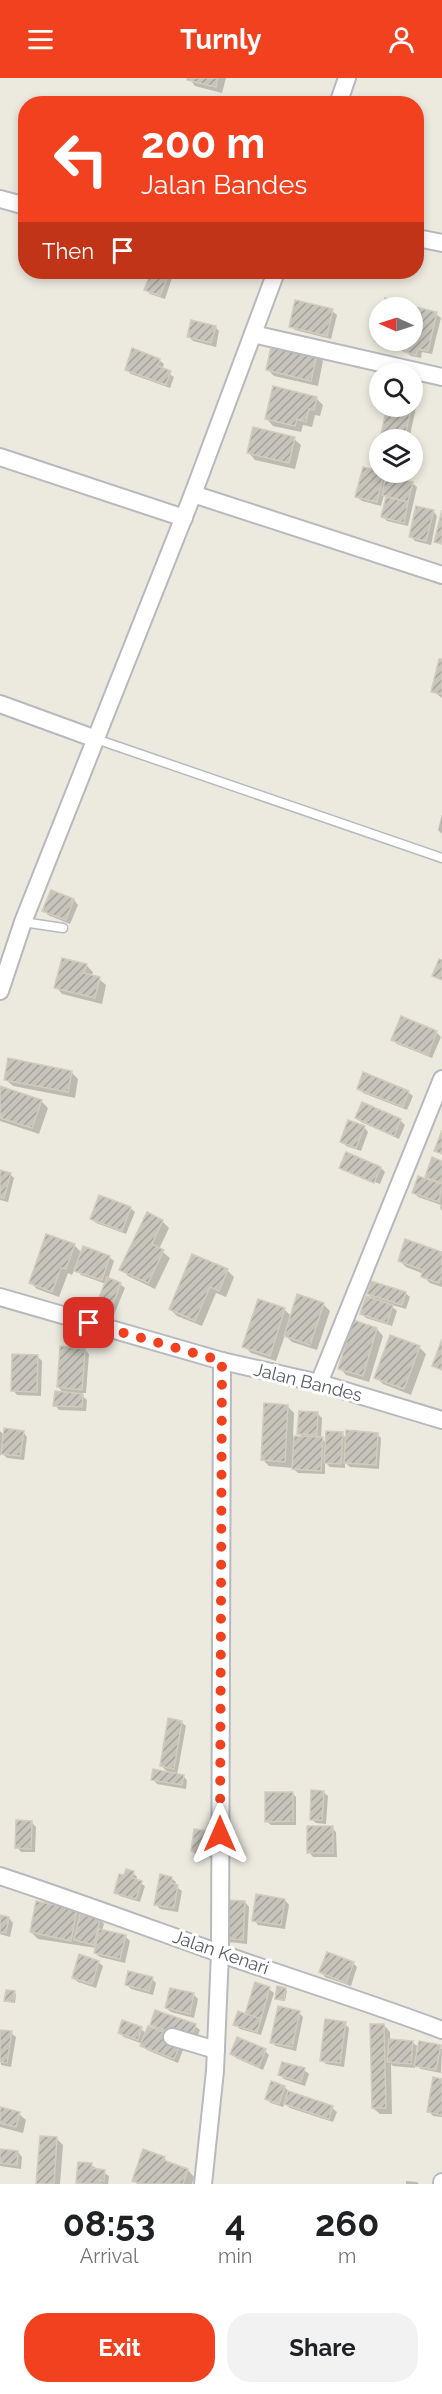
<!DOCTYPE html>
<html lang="en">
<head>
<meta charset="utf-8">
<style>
  :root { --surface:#fff; --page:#f2f2f2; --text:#202124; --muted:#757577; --accent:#f2411f }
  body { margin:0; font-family:Raleway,sans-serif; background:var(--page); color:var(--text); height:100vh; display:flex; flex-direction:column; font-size:22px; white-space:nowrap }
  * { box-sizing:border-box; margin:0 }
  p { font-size:20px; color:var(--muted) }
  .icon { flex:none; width:33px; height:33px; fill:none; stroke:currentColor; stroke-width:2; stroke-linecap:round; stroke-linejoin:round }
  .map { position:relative; height:2106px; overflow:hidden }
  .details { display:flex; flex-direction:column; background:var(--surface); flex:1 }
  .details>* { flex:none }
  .hud { position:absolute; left:18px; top:18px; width:406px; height:183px; border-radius:24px; box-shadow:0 3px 9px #0003; background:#f2411f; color:#fff; overflow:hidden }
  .needle { width:39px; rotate:273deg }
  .buttons { position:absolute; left:369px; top:219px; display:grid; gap:12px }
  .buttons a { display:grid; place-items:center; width:54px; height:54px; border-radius:50%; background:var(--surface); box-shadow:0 3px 9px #0003; font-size:30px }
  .pin { position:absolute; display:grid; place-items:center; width:51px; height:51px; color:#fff; margin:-26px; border-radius:12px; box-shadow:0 3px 9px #0006 }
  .me { position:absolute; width:66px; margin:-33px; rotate:0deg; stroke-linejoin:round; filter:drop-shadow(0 0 4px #0008) }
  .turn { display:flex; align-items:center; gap:21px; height:126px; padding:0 24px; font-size:27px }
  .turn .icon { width:78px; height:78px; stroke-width:2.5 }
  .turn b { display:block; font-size:42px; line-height:51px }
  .then { display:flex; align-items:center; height:57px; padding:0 24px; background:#0003; gap:12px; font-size:22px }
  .eta { display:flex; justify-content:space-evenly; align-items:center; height:102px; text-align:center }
  .eta b { font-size:36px; font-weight:700; line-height:42px }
  .action { display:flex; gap:12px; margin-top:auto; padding:12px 24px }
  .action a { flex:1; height:69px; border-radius:24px; background:var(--accent); color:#fff; font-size:24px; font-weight:700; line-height:69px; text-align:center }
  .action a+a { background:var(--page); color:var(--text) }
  header { display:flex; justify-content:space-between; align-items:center; height:78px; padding:0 24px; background:var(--accent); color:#fff; font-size:27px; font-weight:700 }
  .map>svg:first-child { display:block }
  .shadow { fill:#0003 }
  .building { fill:url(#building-hatch); stroke:#d1ccbd; stroke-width:1.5 }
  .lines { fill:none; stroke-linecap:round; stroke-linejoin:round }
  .lane-casing { stroke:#b7b9bf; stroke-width:11 }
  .street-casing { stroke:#b7b9bf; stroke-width:20 }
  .lane { stroke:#fff; stroke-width:8 }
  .street { stroke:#fff; stroke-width:16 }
  .route { stroke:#f2411f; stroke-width:10; stroke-dasharray:0 18 }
  .labels { text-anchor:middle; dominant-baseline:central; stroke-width:6; stroke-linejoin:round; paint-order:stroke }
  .street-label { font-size:18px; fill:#585b61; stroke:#fff }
</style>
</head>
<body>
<header><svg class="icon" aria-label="menu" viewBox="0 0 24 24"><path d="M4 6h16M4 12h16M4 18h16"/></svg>Turnly<svg class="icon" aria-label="person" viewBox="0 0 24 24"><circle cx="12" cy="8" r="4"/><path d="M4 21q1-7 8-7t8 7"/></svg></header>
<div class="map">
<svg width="442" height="2106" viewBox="0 0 442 2106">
  <defs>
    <pattern id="building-hatch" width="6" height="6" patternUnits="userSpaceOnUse" patternTransform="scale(1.5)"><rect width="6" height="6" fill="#c7c4bc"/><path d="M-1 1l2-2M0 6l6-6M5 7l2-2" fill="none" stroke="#a4a29c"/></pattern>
  </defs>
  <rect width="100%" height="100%" fill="#eceadf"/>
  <g class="shadow">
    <polygon points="189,0 226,0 222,15 195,8"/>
    <polygon points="152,194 174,194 165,221 150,216 146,212"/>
    <polygon points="412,230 416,234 436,236 441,240 432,276 422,274 421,280 411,278 406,274 383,269 377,263 412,262"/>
    <polygon points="332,233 337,237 331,261 295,252 291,248"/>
    <polygon points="215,249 219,253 216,269 193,263 189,259"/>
    <polygon points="317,277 323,283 318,308 274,298 267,291"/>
    <polygon points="159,282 164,286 162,291 174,299 170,310 131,296 126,291"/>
    <polygon points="316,320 323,327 320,338 315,337 312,349 303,347 301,354 273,348 267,341"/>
    <polygon points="412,321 417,325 409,362 387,360 382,356 389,328 412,328"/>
    <polygon points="294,361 301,367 295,391 255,382 249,375"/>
    <polygon points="384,395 388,399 412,405 417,409 408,448 387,443 383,439 387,421 384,417 381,428 362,423 357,419"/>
    <polygon points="433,433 437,438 431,467 415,463 410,458"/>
    <polygon points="442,583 442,620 433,613"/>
    <polygon points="442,736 442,756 438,752"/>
    <polygon points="51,813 74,822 78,827 70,846 48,837 44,832"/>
    <polygon points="86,887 93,894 91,899 99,901 106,907 102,926 62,916 56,909"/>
    <polygon points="436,954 441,959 432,980 397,966 393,962"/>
    <polygon points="71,994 78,1001 75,1020 13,1008 6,1002"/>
    <polygon points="0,1010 41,1023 48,1030 39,1056 0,1043"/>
    <polygon points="358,1010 408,1014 413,1018 407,1032 363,1015"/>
    <polygon points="357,1040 400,1042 405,1047 399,1061 361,1044"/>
    <polygon points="364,1049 368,1054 361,1073 346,1068 342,1063"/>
    <polygon points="433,1081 442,1084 442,1133 440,1130 441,1127 418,1119 414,1114 425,1102"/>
    <polygon points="341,1090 381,1090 385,1094 380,1106 344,1091 344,1093"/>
    <polygon points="0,1094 10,1096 14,1100 8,1124 0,1122"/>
    <polygon points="130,1130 135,1134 126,1156 96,1145 92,1140"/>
    <polygon points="162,1143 169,1150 159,1171 170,1180 155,1211 128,1198 121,1191"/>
    <polygon points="74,1167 82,1175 109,1179 114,1183 108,1201 120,1206 125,1210 111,1244 95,1234 106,1206 81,1197 75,1191 72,1197 68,1195 59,1219 37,1211 30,1204"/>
    <polygon points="442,1176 442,1209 430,1205 423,1198 424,1196 406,1189 399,1182"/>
    <polygon points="227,1192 234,1199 226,1219 216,1215 202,1248 177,1238 170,1231"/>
    <polygon points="405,1215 410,1219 406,1231 389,1226 397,1233 392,1248 366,1240 362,1236 375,1223 368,1216"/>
    <polygon points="323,1226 330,1233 317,1272 292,1264 285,1257 276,1283 251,1275 244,1268 284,1231 291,1238"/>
    <polygon points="377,1251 383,1258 369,1304 346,1297 340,1290"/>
    <polygon points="419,1269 426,1276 411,1317 383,1306 376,1299"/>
    <polygon points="85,1272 89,1276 86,1315 79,1315 87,1322 86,1333 59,1332 55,1327 65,1316 58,1309"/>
    <polygon points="37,1278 42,1283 41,1318 17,1317 13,1312"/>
    <polygon points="287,1328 294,1335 293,1359 303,1360 299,1355 318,1336 322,1340 321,1361 327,1365 342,1356 347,1361 377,1356 381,1360 379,1391 350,1389 345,1384 345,1390 330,1389 325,1384 325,1396 298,1395 293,1390 269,1388 262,1381"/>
    <polygon points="0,1353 5,1358 23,1354 27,1359 24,1382 7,1380 2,1375 0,1378"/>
    <polygon points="181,1644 186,1648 177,1697 183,1698 187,1702 186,1711 157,1706 153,1701 169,1695 161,1688"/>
    <polygon points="323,1714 328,1718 326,1746 316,1745 311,1741"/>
    <polygon points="292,1715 296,1719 296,1747 271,1747 266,1743"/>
    <polygon points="31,1744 36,1749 35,1774 21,1774 17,1769"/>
    <polygon points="332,1750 336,1754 337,1779 313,1779 309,1774"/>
    <polygon points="213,1756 214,1780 197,1777 192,1773"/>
    <polygon points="133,1795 137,1799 136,1803 145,1808 140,1824 120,1818 115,1814"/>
    <polygon points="171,1800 176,1804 175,1808 182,1813 178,1834 160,1831 156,1826"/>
    <polygon points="285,1822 289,1827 285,1851 258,1847 254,1842"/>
    <polygon points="245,1824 249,1829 247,1866 229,1864 224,1860"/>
    <polygon points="77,1832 82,1838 100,1842 104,1846 102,1853 126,1859 130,1863 125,1885 100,1879 95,1875 96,1870 38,1861 31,1854"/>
    <polygon points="0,1838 9,1840 13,1845 10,1859 0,1856"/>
    <polygon points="98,1884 103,1888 96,1910 78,1904 73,1900"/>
    <polygon points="353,1885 357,1889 351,1908 325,1899 321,1894"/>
    <polygon points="152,1901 156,1905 153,1917 131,1911 126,1906"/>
    <polygon points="269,1911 274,1915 261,1957 240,1951 235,1946 246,1938"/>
    <polygon points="285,1911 287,1913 285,1923 278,1922 277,1920"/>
    <polygon points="171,1912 194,1917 198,1921 194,1940 171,1934 166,1930"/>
    <polygon points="14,1915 16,1916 15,1925 8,1924 6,1923"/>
    <polygon points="299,1935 303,1939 296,1973 276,1968 271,1964"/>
    <polygon points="345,1946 349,1950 344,1989 326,1986 322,1982"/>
    <polygon points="152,1947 195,1948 200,1952 195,1964 162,1953 183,1972 178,1985 147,1972 143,1966 124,1959 119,1955 141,1951 147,1956 159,1954"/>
    <polygon points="384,1947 390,1954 390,1963 412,1964 417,1968 416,1975 440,1969 442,1971 441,1995 421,1991 416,1986 415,1990 393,1988 391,1986 392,2036 380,2036 373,2030"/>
    <polygon points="11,1955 16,1959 11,1989 1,1987 0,1962"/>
    <polygon points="265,1973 269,1977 263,1992 236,1980 232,1976"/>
    <polygon points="304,1992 309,1996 305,2008 284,2001 280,1997"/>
    <polygon points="442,2003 442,2039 433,2038 429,2033"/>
    <polygon points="284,2009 289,2013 332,2030 337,2034 333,2044 290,2030 285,2025 283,2029 271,2025 266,2021"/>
    <polygon points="0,2031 19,2036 26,2042 23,2055 0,2049"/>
    <polygon points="56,2060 63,2067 60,2106 38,2106"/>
    <polygon points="0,2072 18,2074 22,2079 21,2091 0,2088"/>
    <polygon points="164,2080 170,2086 188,2092 194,2099 192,2106 137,2106 134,2102"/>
    <polygon points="91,2087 109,2098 108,2106 77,2105"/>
    <polygon points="406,2103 417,2104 419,2106 406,2106"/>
  </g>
  <g class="building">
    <polygon points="187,0 218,0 216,9 187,2"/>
    <polygon points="151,194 169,194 160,218 144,212"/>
    <polygon points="385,220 410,226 409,230 383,230"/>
    <polygon points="295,222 333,231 327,258 289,249"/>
    <polygon points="416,229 437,234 428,273 418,271 416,277 405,274 408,262 412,262 412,243"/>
    <polygon points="191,242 216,248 211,265 187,259"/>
    <polygon points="380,244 380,262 401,262 400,269 375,263"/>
    <polygon points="272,264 317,275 311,303 266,292"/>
    <polygon points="132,270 160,281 158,288 171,293 166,307 125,292"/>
    <polygon points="273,308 317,319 314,332 309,331 306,344 297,341 295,348 265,341"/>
    <polygon points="387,328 412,328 404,362 381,356"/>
    <polygon points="253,349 295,359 289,385 247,375"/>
    <polygon points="363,389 384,394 377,424 355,419"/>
    <polygon points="386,397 413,404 408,424 382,417"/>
    <polygon points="386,419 408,424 404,445 381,439"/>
    <polygon points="416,428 434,432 426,463 409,459"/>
    <polygon points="442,432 442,466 434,464"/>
    <polygon points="439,581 442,581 442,616 431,614"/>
    <polygon points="51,812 74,821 66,842 42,833"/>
    <polygon points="62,880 87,886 84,895 100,899 95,920 54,910"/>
    <polygon points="439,881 442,882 442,902 432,898"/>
    <polygon points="401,938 437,953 428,977 391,962"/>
    <polygon points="8,980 72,993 68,1014 4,1002"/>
    <polygon points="363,994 409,1013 403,1029 357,1011"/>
    <polygon points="0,1008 42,1022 32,1050 0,1040"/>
    <polygon points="362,1024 401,1041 394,1058 355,1040"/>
    <polygon points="348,1042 365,1048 356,1070 340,1064"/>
    <polygon points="442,1052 442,1076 434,1073"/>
    <polygon points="346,1074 381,1089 374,1105 339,1090"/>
    <polygon points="432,1079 442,1083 442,1105 425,1099"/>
    <polygon points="0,1092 11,1095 4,1120 0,1119"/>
    <polygon points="418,1098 442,1106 439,1124 412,1115"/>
    <polygon points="99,1117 131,1129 122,1153 90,1141"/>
    <polygon points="147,1134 163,1142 152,1166 164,1172 148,1205 119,1192"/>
    <polygon points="46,1156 75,1166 66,1191 61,1190 52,1214 29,1205"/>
    <polygon points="405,1161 442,1174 442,1197 439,1205 421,1199 423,1192 398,1183"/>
    <polygon points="83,1168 110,1178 102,1202 74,1193"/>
    <polygon points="192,1176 228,1191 219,1213 210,1209 195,1243 169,1231"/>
    <polygon points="107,1199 121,1205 107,1241 93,1235"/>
    <polygon points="371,1203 406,1214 402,1227 367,1216"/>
    <polygon points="297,1216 324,1225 310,1267 284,1258"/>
    <polygon points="366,1218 393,1227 387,1245 360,1236"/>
    <polygon points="258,1221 285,1230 270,1278 242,1269"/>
    <polygon points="353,1242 377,1250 363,1298 338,1291"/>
    <polygon points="390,1257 420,1268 404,1311 374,1300"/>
    <polygon points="442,1261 442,1292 432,1288"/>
    <polygon points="60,1268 85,1271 82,1312 57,1309"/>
    <polygon points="12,1276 38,1277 37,1314 11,1313"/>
    <polygon points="55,1313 83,1316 82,1329 53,1328"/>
    <polygon points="264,1325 288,1327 285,1384 261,1382"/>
    <polygon points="299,1333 318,1334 317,1357 297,1356"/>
    <polygon points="4,1350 24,1353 20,1378 1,1376"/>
    <polygon points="346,1352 378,1355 376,1387 344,1385"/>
    <polygon points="326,1353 343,1354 341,1386 324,1385"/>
    <polygon points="294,1358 323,1359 321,1393 292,1391"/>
    <polygon points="168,1640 182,1643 174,1691 160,1688"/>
    <polygon points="153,1691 184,1697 182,1707 151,1702"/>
    <polygon points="311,1712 324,1713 322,1742 310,1742"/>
    <polygon points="265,1714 293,1714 293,1743 265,1744"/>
    <polygon points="16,1742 32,1743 31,1771 15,1770"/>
    <rect x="307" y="1748" width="26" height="27"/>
    <polygon points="194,1751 214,1754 210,1777 191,1773"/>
    <polygon points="126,1791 134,1793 132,1800 142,1803 136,1821 114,1815 119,1796 124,1797"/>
    <polygon points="160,1796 172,1799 171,1805 178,1807 174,1830 154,1827"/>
    <polygon points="256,1816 285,1821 281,1847 252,1843"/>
    <polygon points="226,1822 245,1823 243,1862 223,1860"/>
    <polygon points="36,1823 77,1831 71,1863 30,1854"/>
    <polygon points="80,1836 100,1841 94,1867 74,1862"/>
    <polygon points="0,1837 9,1839 6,1855 0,1854"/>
    <polygon points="99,1851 126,1857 120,1881 94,1875"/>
    <polygon points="327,1874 354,1884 346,1905 319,1894"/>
    <polygon points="79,1876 99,1883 92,1906 72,1900"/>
    <polygon points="128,1893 153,1899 149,1913 125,1907"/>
    <polygon points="255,1904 270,1909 261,1941 245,1936"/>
    <polygon points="277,1908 286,1910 284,1922 275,1921"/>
    <polygon points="170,1910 194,1915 190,1936 165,1930"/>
    <polygon points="6,1912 15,1913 13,1924 4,1923"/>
    <polygon points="278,1928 300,1933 292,1969 270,1965"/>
    <polygon points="155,1932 196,1946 191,1961 150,1947"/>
    <polygon points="238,1933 261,1941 257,1954 233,1947"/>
    <polygon points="325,1941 346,1944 340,1985 320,1983"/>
    <polygon points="122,1942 142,1949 138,1962 118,1955"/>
    <polygon points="370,1946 384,1946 386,2030 372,2030"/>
    <polygon points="148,1948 166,1955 164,1960 180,1967 174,1981 140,1968"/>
    <polygon points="0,1952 12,1953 7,1985 0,1984"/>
    <polygon points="237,1959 266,1971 259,1989 230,1976"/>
    <polygon points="389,1961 413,1963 411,1986 387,1984"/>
    <polygon points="419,1963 441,1967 436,1992 414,1988"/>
    <polygon points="282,1984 305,1990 301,2004 278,1997"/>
    <polygon points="433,1999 442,2001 442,2037 427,2034"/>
    <polygon points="271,2003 285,2008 279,2026 265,2021"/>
    <polygon points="288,2013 333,2028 329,2041 284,2026"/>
    <polygon points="0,2029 20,2034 16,2049 0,2045"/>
    <polygon points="40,2058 57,2059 54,2106 36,2106"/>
    <polygon points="0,2071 18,2073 17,2087 0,2085"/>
    <polygon points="143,2071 165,2079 163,2082 188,2091 183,2106 141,2106 132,2103"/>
    <polygon points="78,2084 92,2085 91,2090 105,2092 104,2103 100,2102 100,2106 76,2105"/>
  </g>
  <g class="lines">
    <defs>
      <g id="lane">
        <polyline points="96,661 442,780"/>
        <polyline points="23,844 63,850"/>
      </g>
      <g id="street">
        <polyline points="338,26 347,0"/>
        <polyline points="0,121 26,128"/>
        <polyline points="417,160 442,165"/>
        <polyline points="253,256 442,299"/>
        <polyline points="0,379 184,440"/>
        <polyline points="193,416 442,497"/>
        <polyline points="0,626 96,661"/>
        <polyline points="0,913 23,844 193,416 276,194"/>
        <polyline points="0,1219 222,1283 319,1305 442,1342"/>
        <polyline points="319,1305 442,1001"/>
        <path d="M0,1798C73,1822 146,1849 219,1875C293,1901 368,1924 442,1952"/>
        <polyline points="172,1959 216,1972"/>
        <polyline points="203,2106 215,1993 220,1875 222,1283"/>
        <polyline points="442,2106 442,2104"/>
      </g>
    </defs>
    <use href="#lane" class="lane-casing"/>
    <use href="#street" class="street-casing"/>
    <use href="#lane" class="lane"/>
    <use href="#street" class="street"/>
  </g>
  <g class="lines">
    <polyline class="route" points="89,1245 222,1283 220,1756"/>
  </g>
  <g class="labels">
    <g class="street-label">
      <text transform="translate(308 1304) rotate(14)">Jalan Bandes</text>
      <text transform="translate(221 1874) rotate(19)">Jalan Kenari</text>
    </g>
  </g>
</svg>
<div class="buttons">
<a><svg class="needle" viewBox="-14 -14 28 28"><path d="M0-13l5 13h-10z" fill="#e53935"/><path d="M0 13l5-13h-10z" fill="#757577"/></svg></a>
<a><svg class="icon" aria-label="search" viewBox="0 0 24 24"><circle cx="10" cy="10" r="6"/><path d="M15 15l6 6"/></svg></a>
<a><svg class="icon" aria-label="layers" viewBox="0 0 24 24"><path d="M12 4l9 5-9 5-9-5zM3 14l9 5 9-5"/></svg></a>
</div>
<div class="pin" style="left:89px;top:1245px;background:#d93025"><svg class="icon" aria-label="arrive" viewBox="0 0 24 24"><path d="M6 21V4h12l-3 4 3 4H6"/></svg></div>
<svg class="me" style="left:220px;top:1756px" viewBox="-20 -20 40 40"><path d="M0-17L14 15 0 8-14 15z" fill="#f2411f" stroke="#fff" stroke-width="4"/></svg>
<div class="hud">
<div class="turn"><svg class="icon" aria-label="left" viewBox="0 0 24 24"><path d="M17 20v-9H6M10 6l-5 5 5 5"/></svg><div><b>200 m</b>Jalan Bandes</div></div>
<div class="then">Then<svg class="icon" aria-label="arrive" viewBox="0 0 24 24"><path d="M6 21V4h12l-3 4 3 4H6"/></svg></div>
</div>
</div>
<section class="details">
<div class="eta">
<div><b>08:53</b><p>Arrival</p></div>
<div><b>4</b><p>min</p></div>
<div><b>260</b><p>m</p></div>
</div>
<div class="action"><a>Exit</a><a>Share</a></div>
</section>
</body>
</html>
